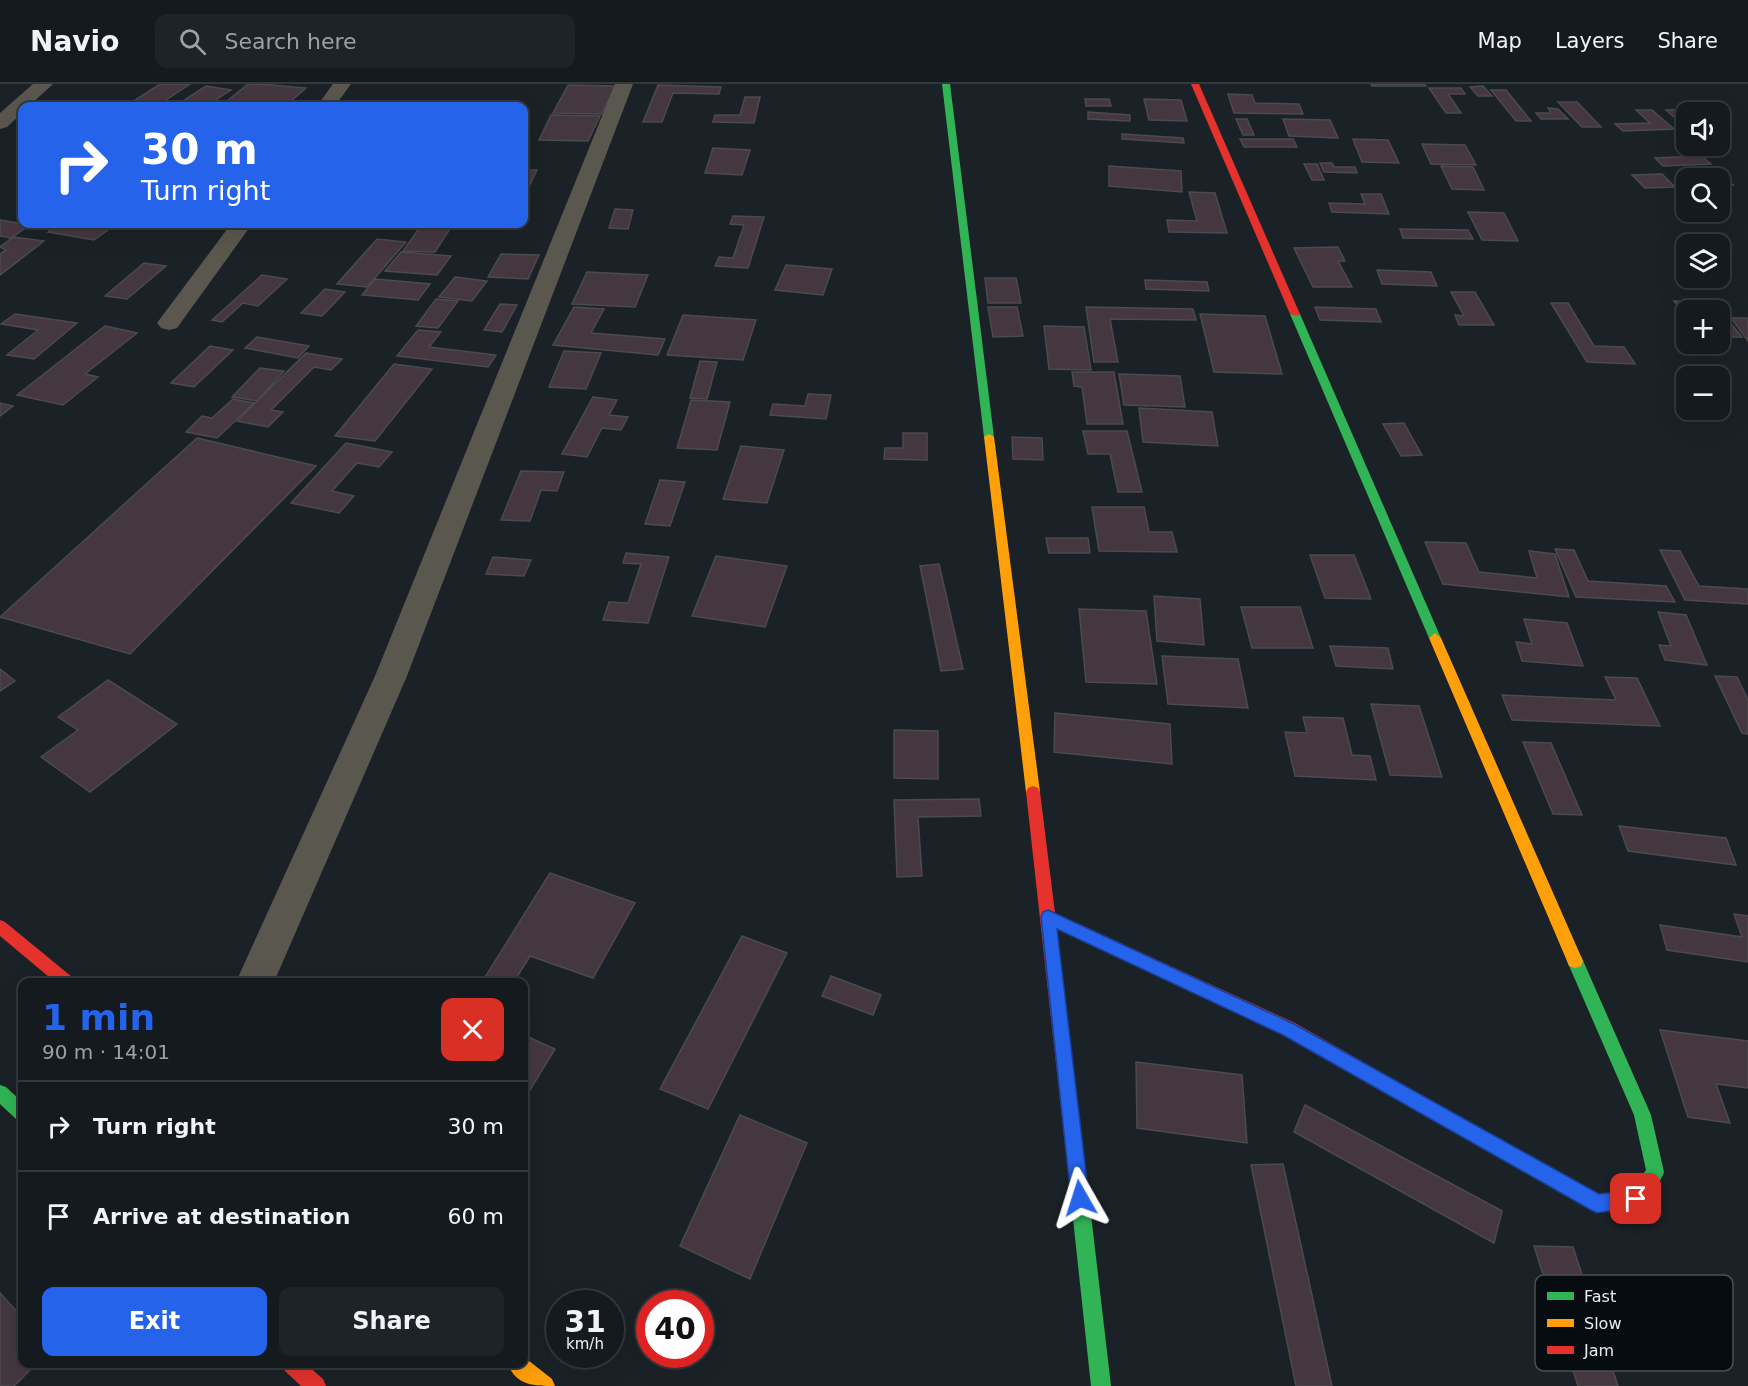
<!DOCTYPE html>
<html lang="en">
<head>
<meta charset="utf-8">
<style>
  :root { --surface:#141a1d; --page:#1d2326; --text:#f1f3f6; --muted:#9da1a4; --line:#33383b; --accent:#2563eb }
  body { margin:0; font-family:"DejaVu Sans",sans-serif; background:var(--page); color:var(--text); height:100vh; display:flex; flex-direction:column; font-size:22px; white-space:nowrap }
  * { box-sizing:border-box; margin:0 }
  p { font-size:20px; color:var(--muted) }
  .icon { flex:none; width:33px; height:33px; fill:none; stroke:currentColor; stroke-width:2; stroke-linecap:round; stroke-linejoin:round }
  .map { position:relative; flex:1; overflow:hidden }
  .sheet { position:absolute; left:18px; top:894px; width:510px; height:390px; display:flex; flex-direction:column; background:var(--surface); border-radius:12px; box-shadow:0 6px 24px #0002,0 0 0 2px var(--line) }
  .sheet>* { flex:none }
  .guide { position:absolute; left:18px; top:18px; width:510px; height:126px; border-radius:12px; box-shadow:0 6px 24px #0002,0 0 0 2px var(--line); background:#2563eb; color:#fff; overflow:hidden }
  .tools { position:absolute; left:1676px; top:18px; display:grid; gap:12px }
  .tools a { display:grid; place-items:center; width:54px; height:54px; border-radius:12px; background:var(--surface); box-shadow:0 6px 24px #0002,0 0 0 2px var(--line); font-size:30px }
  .speed { position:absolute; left:546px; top:1206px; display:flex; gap:12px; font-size:30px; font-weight:700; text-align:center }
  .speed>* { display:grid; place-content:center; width:78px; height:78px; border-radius:50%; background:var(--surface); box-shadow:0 6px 24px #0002,0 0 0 2px var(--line); line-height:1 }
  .speed small { font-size:15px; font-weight:400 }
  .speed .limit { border:9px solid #d22; background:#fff; color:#111 }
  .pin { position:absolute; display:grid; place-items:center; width:51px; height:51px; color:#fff; margin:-26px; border-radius:12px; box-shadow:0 3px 9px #0006 }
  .me { position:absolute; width:66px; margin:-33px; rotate:354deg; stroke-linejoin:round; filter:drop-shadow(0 0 4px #0008) }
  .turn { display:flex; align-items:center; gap:21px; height:126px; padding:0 24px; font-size:27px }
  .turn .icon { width:78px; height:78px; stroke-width:2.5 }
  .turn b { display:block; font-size:42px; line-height:51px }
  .round { display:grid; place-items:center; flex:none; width:63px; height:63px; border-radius:12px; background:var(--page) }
  .headline { display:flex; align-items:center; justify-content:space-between; height:102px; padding:0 24px }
  h1 { font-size:36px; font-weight:700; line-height:45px; color:var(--accent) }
  .cta { display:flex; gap:12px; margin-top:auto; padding:12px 24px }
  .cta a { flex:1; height:69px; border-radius:12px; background:var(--accent); color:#fff; font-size:24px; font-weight:700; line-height:69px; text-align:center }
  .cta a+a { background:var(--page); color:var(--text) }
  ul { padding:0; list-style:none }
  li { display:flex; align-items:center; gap:18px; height:90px; padding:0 24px; border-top:2px solid var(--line) }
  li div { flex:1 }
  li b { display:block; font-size:22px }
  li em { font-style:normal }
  header { display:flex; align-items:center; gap:36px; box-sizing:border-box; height:84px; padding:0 30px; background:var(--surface); border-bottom:2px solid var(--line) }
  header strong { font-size:28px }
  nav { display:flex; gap:33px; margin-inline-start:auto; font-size:21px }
  .search { width:420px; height:54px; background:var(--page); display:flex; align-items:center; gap:15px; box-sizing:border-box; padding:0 21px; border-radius:12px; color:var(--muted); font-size:22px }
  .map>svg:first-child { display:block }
  .building { fill:#453740; stroke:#4b4a4e; stroke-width:1.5 }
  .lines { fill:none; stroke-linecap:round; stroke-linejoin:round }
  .street { fill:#5a574e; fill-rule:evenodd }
  .fast { fill:#30b455; fill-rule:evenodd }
  .slow { fill:#ff9f0a; fill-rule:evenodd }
  .jam { fill:#e5322d; fill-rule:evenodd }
  .route { fill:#2563eb; stroke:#184099; stroke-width:1.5 }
  .key { fill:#060c10; stroke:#495055; stroke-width:1.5 }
  .key-label { font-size:16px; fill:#e6eef5 }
</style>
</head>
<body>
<header>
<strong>Navio</strong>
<div class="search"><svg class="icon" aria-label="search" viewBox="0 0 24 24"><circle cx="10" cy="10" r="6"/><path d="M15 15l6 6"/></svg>Search here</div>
<nav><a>Map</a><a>Layers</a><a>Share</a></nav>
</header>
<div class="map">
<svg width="1748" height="1302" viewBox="0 0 1748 1302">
  <rect width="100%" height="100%" fill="#1b2227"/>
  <g class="building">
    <polygon points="160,0 190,0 157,22 132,18"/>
    <polygon points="248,0 260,0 306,4 285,22 221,22"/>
    <polygon points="1371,0 1424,0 1426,2 1372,2"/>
    <polygon points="568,1 615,2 602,30 553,29"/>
    <polygon points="658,1 721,3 719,10 673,9 662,38 643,38"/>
    <polygon points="206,2 231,6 206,22 175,22"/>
    <polygon points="1483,2 1492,12 1478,12 1470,3"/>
    <polygon points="1429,4 1461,4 1465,10 1448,10 1461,29 1446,29"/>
    <polygon points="1491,6 1506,6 1531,37 1516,37"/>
    <polygon points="1228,10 1252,11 1255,19 1299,20 1303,30 1234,29"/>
    <polygon points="745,13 760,13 754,39 713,38 715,31 740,31"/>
    <polygon points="1085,15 1109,15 1111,22 1086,22"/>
    <polygon points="1144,15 1181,16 1187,37 1149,36"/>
    <polygon points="409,17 486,18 483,22 405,22"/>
    <polygon points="1558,18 1577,18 1601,43 1582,43"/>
    <polygon points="1548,24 1558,25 1568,35 1541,35 1536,29 1551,29"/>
    <polygon points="1706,25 1709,28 1686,28 1686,39 1681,39 1666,26"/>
    <polygon points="1636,26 1652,26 1674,45 1623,47 1615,40 1650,39"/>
    <polygon points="1088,28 1130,31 1130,37 1088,35"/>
    <polygon points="551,31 600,32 588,57 539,56"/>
    <polygon points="1236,35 1247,35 1254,51 1243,51"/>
    <polygon points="1283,35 1330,36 1338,54 1289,52"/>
    <polygon points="1122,50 1183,54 1184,59 1122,55"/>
    <polygon points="1240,55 1293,55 1297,63 1244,63"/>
    <polygon points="1353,55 1388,56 1399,79 1362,78"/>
    <polygon points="1422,60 1465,61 1476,81 1431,80"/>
    <polygon points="713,64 750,66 742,91 705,89"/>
    <polygon points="1702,72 1711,80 1663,82 1655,74"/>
    <polygon points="1320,79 1332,79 1334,83 1355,83 1357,89 1324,88"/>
    <polygon points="1304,80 1317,80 1324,96 1312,96"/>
    <polygon points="1109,82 1181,87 1182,108 1109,102"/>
    <polygon points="1441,82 1473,83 1484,106 1452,105"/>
    <polygon points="524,86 537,86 524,113"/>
    <polygon points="1662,90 1675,103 1645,104 1632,91"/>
    <polygon points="1679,94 1725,94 1733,101 1719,101 1719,94 1686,94 1686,101"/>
    <polygon points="1189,108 1215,109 1227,149 1169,148 1167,136 1197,137"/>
    <polygon points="1361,110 1381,110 1389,130 1332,128 1329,119 1365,120"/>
    <polygon points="615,125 633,126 628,145 609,144"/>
    <polygon points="1468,128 1504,129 1518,157 1482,156"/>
    <polygon points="733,132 764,133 748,184 715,182 719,173 733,174 744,141 730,140"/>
    <polygon points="0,136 30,141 11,154 0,152"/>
    <polygon points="60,140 116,140 94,156 48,148"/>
    <polygon points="420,143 450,145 435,168 403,167"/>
    <polygon points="1400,145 1468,146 1473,155 1403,154"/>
    <polygon points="13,153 44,157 0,191 0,170 6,166 0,163"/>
    <polygon points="377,155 406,158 367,203 337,200"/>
    <polygon points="1338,163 1345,177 1338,177 1352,203 1313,203 1294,164"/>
    <polygon points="401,168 451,172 437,191 385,187"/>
    <polygon points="501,170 539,171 528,195 488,193"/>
    <polygon points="144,179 166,182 127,215 105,212"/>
    <polygon points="786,181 832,185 823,211 775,206"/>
    <polygon points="1377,186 1431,188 1437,202 1382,200"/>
    <polygon points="587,188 648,191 635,223 572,220"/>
    <polygon points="262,191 287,195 258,222 243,219 222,238 212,236"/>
    <polygon points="455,193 487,197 472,217 439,213"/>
    <polygon points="985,194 1016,194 1021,219 988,219"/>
    <polygon points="375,195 430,200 418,216 362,211"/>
    <polygon points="1145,196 1207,198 1209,207 1146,205"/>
    <polygon points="325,205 345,208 322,232 301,229"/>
    <polygon points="1451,208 1475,208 1494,241 1459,241 1455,231 1464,232"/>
    <polygon points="436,215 458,217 438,244 416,242"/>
    <polygon points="1674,217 1713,218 1742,253 1722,253 1719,249 1719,226 1686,226 1686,229 1683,229"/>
    <polygon points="1551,219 1568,219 1594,262 1624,263 1635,280 1587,278"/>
    <polygon points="500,220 517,221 502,248 484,246"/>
    <polygon points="574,223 604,225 591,249 665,255 658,271 553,261"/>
    <polygon points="988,223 1017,223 1023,252 993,253"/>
    <polygon points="1086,223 1193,225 1196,236 1110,235 1118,278 1094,278"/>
    <polygon points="1315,223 1376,225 1381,238 1320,236"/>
    <polygon points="15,230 77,239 34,275 7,271 38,246 1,240"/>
    <polygon points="1200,230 1265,232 1282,290 1214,288"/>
    <polygon points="683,231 756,236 743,276 667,271"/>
    <polygon points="1731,234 1748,234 1748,257"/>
    <polygon points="105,242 137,249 85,290 98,293 63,321 17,311"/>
    <polygon points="1044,242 1084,243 1091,286 1049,285"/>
    <polygon points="418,246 441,248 429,263 496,271 488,283 397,272"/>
    <polygon points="257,253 309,262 298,274 245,264"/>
    <polygon points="210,262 233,266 194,303 171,299"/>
    <polygon points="564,267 601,269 586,305 549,303"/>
    <polygon points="306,269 342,275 331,286 314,283 271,326 283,328 268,343 237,337"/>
    <polygon points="700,277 717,278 707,315 690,314"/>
    <polygon points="394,280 432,285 375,357 335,352"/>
    <polygon points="260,284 284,287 257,317 232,313"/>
    <polygon points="1072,288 1114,288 1123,340 1087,340 1082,303 1074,302"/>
    <polygon points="1119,290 1180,292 1185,323 1124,321"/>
    <polygon points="808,310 831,311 826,335 770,331 773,320 805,322"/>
    <polygon points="593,313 617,316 609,331 628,333 621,346 602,344 587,373 562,370"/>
    <polygon points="233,315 254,319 217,354 186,348 202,332 212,334"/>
    <polygon points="691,316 730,318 717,366 677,364"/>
    <polygon points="0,319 13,322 0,332"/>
    <polygon points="1139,324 1212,328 1218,362 1143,358"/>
    <polygon points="1404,339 1422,371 1401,372 1383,340"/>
    <polygon points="1083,347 1127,347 1142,408 1118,408 1110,370 1088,370"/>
    <polygon points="903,349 927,349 927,376 884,375 885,364 903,364"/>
    <polygon points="1012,353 1042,354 1043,376 1013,375"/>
    <polygon points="197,354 316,382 130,570 0,533"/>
    <polygon points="346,359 392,368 379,383 357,379 332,407 354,412 339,429 291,419"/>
    <polygon points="741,362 784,366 767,419 723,415"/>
    <polygon points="521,387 564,388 557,407 541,406 530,437 501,436"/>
    <polygon points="660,396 685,398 670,442 645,440"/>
    <polygon points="1092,423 1144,423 1149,448 1172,448 1177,468 1099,467"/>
    <polygon points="1046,454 1088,454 1090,469 1049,469"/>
    <polygon points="1425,458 1466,459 1479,488 1537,494 1529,467 1555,470 1569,513 1443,500"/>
    <polygon points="1555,465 1574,466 1588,497 1666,502 1675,518 1576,513"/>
    <polygon points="1660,466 1680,467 1699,502 1748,505 1748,520 1685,516"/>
    <polygon points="626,469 669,473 648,539 603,536 609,518 628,519 641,480 623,479"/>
    <polygon points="1310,471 1354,471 1371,515 1325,514"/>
    <polygon points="716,472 787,482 765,543 692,532"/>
    <polygon points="493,473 531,476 524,492 486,490"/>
    <polygon points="939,480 963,585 941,587 920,482"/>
    <polygon points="1154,512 1200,515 1204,561 1157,557"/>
    <polygon points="1241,523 1300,523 1313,564 1252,564"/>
    <polygon points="1079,525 1146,527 1157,600 1086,598"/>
    <polygon points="1658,528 1686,531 1707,581 1665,576 1659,561 1671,562"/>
    <polygon points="1524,535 1567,539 1583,582 1522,577 1516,558 1532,560"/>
    <polygon points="1330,562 1388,564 1393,585 1336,582"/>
    <polygon points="1162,572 1238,575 1248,624 1168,620"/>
    <polygon points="0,585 15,597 0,607"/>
    <polygon points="1715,592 1737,593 1748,616 1748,650 1742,649"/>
    <polygon points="1605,593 1637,594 1660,642 1512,636 1502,611 1616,616"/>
    <polygon points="108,596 177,640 90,708 41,673 78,646 58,633"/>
    <polygon points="1371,620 1419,622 1442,693 1390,691"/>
    <polygon points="1055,629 1170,640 1172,680 1054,668"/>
    <polygon points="1303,633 1343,634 1352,671 1370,672 1376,696 1295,692 1285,648 1307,649"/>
    <polygon points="894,646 938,647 938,695 894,694"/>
    <polygon points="1523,658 1551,659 1582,731 1553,730"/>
    <polygon points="979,715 981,732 918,733 922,792 897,793 894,716"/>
    <polygon points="1619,742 1726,754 1736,781 1628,767"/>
    <polygon points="550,789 635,819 593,894 530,872 514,898 482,898"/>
    <polygon points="1734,830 1748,832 1748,878 1667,866 1660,841 1742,853"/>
    <polygon points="742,852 787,869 708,1025 660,1005"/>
    <polygon points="831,892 881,911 873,931 822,912"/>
    <polygon points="1660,946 1748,957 1748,1004 1716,1000 1730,1039 1688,1033"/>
    <polygon points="524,951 555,965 527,1011 524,1009"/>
    <polygon points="1136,978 1242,991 1247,1059 1137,1044"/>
    <polygon points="1305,1021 1502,1127 1494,1159 1294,1048"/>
    <polygon points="740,1031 807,1059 750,1195 680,1162"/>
    <polygon points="1283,1080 1332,1302 1296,1302 1251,1081"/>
    <polygon points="1534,1162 1573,1163 1618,1302 1578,1302"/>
    <polygon points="0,1209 22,1233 22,1280 36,1280 14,1302 0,1302"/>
  </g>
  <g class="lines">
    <g class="street">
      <polygon points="33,0 53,0 29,22 22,22 22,29 7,43 0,45 0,29"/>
      <polygon points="333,0 351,0 335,22 317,22"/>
      <polygon points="615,0 633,0 407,592 274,898 236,898 375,592"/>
      <polygon points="231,140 252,140 177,244 169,246 161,244 157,239"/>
    </g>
    <g class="fast">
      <polygon points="942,0 950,0 994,353 989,356 984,353"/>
      <polygon points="1292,228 1300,230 1441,554 1439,557 1435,559 1429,554 1290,230"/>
      <path d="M1575,870L1581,872L1651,1031L1664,1088C1660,1098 1651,1114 1643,1121C1636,1127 1599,1130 1591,1126L1388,1011L1386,1005L1388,999L1394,997L1400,999L1598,1111L1631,1107L1646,1086L1634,1031L1567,877L1569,872Z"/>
      <polygon points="0,1001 6,1003 22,1018 22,1037 16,1035 0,1020"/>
      <polygon points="1076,1070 1082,1073 1085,1079 1111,1302 1091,1302 1067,1079 1070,1073"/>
    </g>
    <g class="slow">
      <polygon points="989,350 994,353 1040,708 1038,712 1033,714 1028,712 1026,708 984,353"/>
      <polygon points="1435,549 1441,554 1583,877 1581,882 1575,884 1569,882 1567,877 1429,554"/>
      <path d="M524,1273L552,1295L555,1302C535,1302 516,1302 508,1280H524Z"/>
    </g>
    <g class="jam">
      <polygon points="1191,0 1199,0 1300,230 1298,232 1290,230"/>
      <polygon points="1033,702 1038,704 1040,708 1055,829 1295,939 1400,999 1402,1005 1400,1011 1394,1013 1388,1011 1283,951 1056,844 1085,1079 1082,1085 1076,1088 1070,1085 1067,1079 1026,708 1028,704"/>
      <polygon points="0,836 5,838 72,893 74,898 55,898 0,852"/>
      <polygon points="282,1280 306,1280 323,1295 326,1302 301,1302 285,1287"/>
    </g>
  </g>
  <polygon class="route" points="1048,826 1294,940 1599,1110 1636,1106 1642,1108 1645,1115 1642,1121 1597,1129 1591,1126 1283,951 1057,845 1089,1114 1086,1121 1080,1123 1073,1121 1071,1114 1041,833 1043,828"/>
  <rect x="1535" y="1191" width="198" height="96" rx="9" class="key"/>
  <rect x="1547" y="1208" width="27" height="8" fill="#30b455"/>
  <rect x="1547" y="1235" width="27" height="8" fill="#ff9f0a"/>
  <rect x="1547" y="1262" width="27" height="8" fill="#e5322d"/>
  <g class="key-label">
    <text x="1584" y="1218">Fast</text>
    <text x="1584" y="1245">Slow</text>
    <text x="1584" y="1272">Jam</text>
  </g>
</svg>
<div class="tools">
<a><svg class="icon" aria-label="sound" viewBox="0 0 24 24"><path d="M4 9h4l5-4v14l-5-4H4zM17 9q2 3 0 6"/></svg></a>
<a><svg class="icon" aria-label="search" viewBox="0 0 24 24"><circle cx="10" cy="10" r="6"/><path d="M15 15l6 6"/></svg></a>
<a><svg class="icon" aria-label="layers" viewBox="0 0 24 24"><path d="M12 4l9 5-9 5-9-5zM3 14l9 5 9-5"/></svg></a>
<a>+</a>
<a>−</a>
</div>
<div class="speed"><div>31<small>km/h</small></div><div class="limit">40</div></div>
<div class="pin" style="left:1636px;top:1115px;background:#d93025"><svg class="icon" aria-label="arrive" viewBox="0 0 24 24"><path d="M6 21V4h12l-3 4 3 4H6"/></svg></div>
<svg class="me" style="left:1080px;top:1114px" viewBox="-20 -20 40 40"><path d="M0-17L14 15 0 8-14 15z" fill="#2563eb" stroke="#fff" stroke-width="4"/></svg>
<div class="guide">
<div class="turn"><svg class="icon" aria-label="right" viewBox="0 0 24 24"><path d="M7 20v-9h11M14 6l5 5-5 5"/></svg><div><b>30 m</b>Turn right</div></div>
</div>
<section class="sheet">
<div class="headline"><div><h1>1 min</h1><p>90 m · 14:01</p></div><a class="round" style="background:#d93025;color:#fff"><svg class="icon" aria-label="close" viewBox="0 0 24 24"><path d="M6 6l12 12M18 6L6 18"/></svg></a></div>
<ul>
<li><svg class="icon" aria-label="right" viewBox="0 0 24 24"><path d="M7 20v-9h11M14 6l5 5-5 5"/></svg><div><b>Turn right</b></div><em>30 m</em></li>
<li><svg class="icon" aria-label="arrive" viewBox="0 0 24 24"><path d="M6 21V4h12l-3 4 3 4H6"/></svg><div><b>Arrive at destination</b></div><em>60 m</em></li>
</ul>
<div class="cta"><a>Exit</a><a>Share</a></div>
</section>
</div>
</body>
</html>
